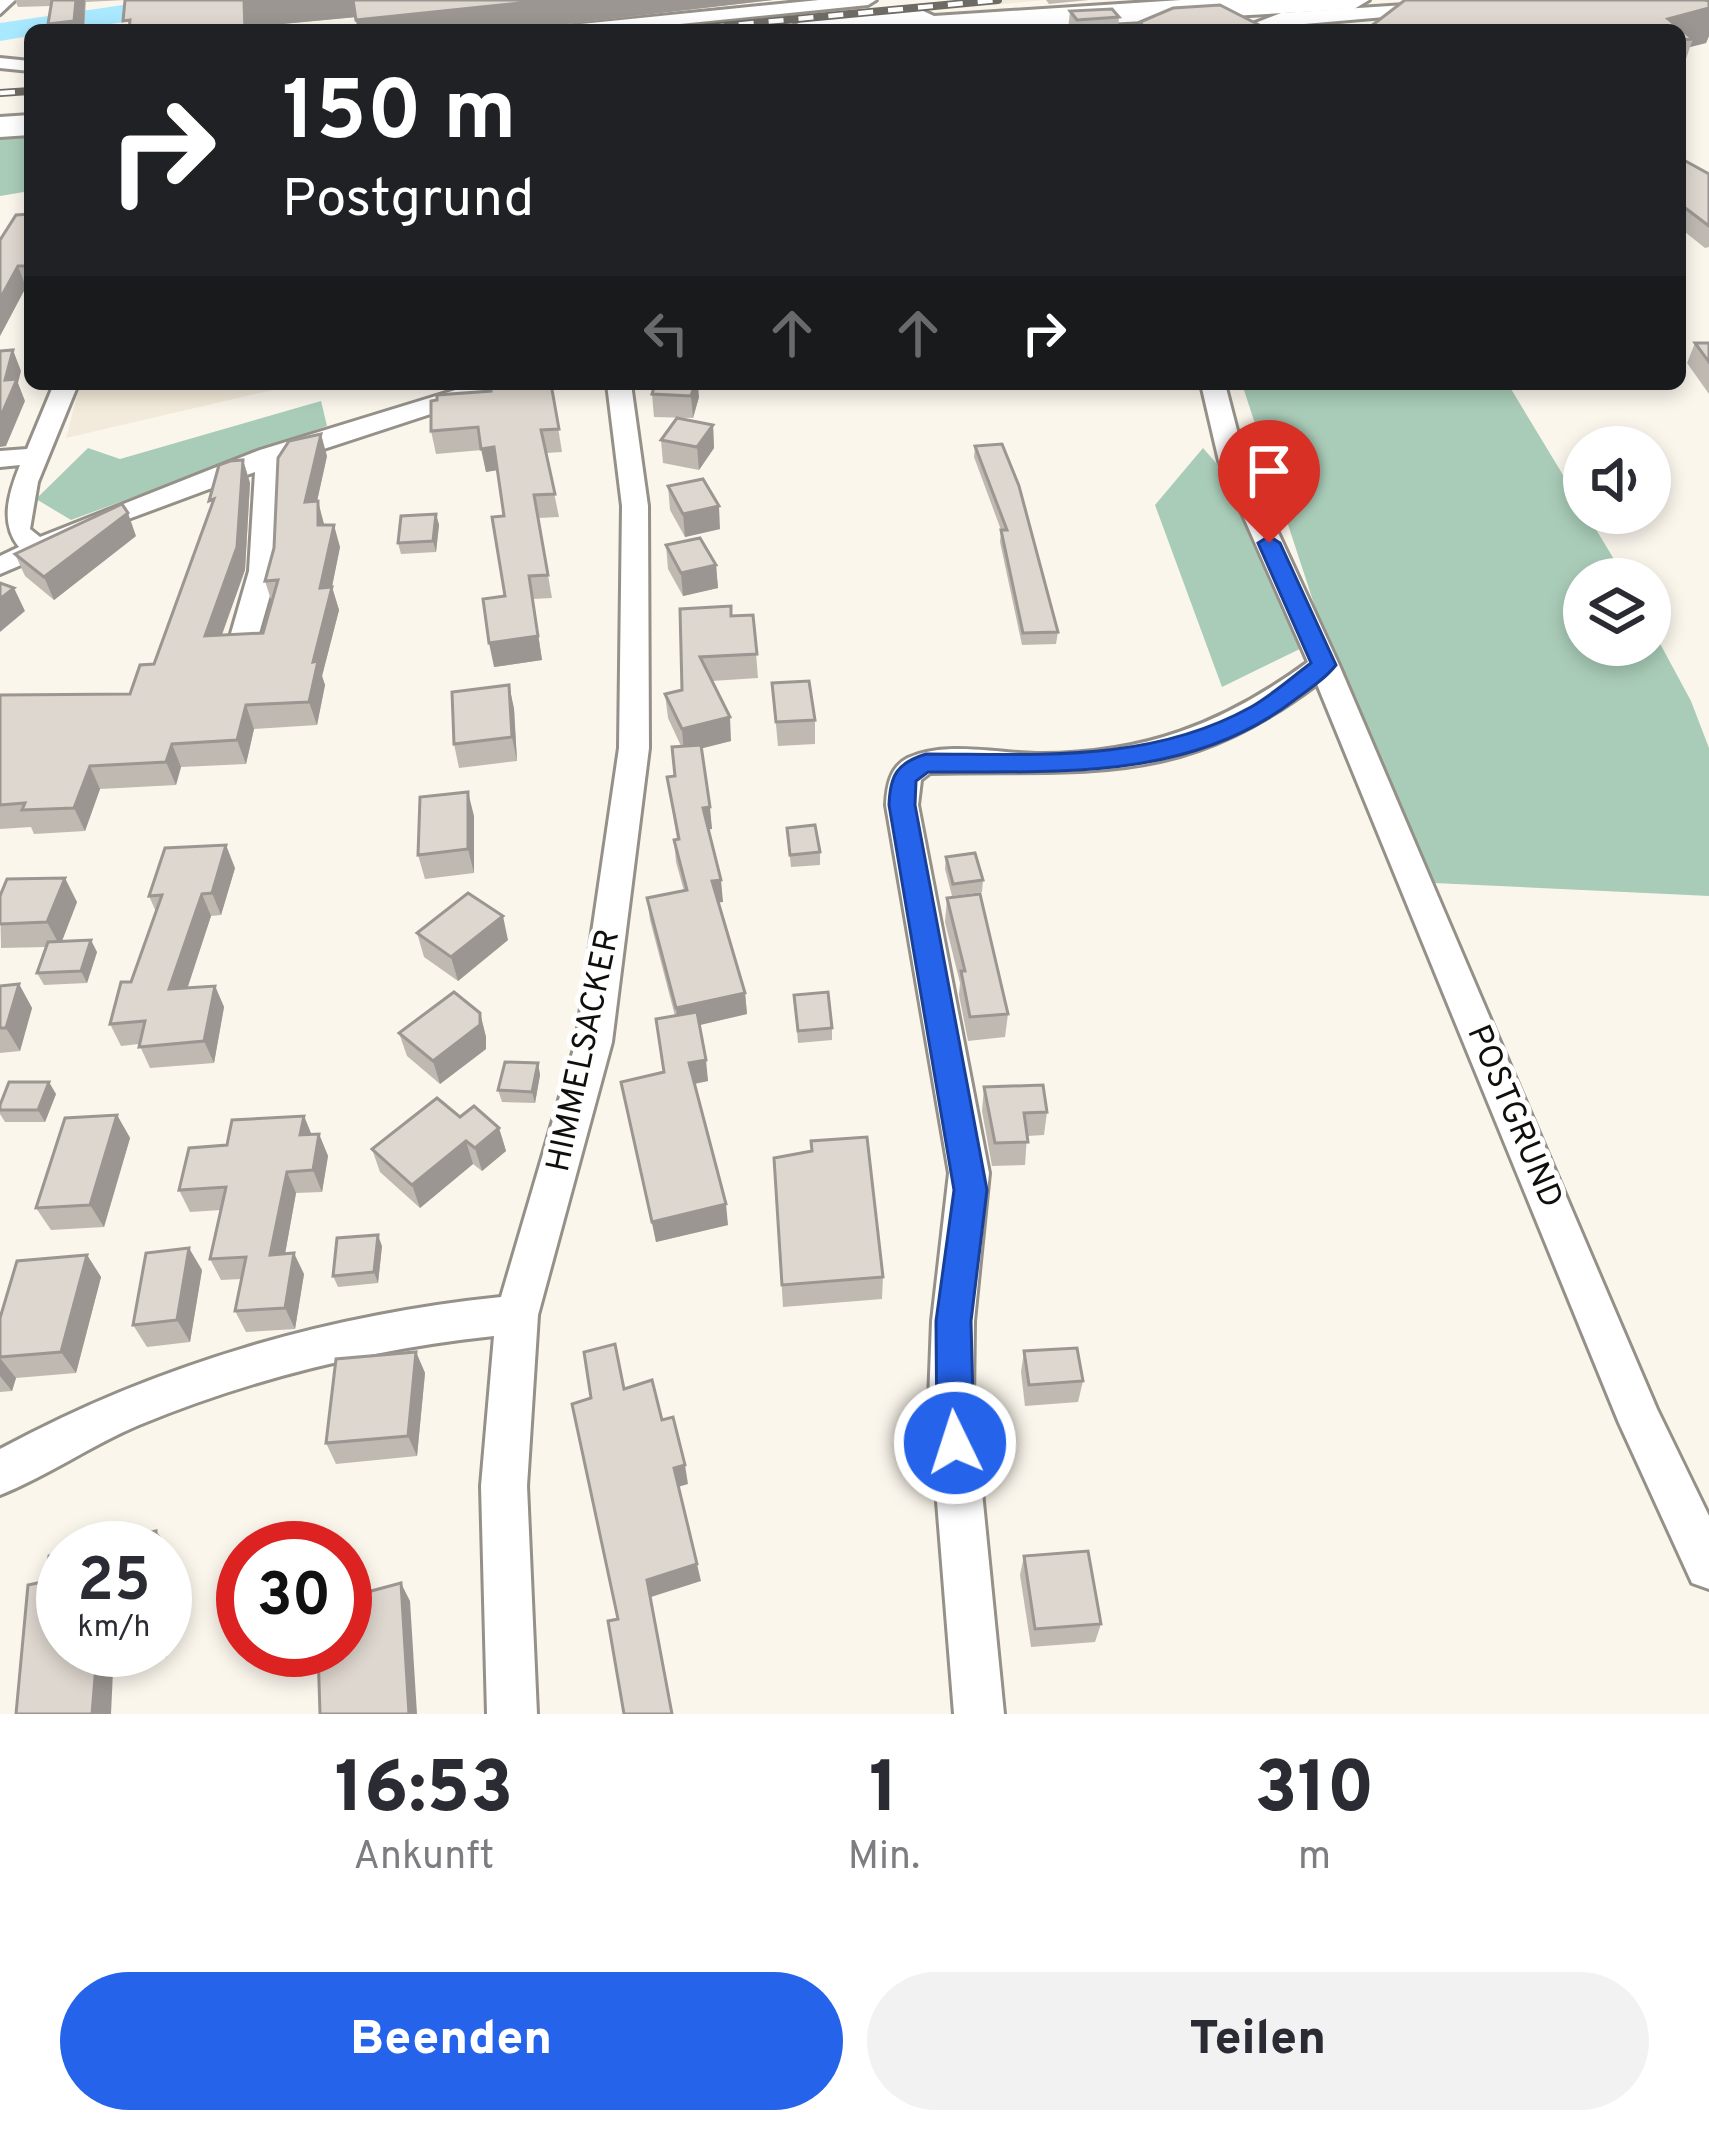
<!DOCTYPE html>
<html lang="de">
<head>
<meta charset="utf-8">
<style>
  :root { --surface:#fff; --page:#f2f2f3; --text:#2b2b33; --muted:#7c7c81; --accent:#2563eb }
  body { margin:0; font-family:Overpass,sans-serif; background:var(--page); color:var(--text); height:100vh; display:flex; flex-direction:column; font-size:45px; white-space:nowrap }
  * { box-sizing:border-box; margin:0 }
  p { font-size:39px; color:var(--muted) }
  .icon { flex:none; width:66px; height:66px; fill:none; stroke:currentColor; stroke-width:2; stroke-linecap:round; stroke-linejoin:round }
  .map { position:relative; height:1714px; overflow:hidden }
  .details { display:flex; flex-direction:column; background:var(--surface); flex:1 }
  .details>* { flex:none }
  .top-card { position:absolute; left:24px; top:24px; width:1662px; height:366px; border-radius:18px; box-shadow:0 6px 18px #0003; background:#202124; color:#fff; overflow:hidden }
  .buttons { position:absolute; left:1563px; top:426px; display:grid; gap:24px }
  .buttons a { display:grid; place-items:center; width:108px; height:108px; border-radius:50%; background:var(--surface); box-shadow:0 6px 18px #0003; font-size:60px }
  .speed { position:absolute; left:36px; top:1521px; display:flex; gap:24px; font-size:60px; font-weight:700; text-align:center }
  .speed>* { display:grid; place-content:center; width:156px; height:156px; border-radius:50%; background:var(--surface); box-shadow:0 6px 18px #0003; line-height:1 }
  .speed small { font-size:30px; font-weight:400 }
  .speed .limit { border:18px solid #d22; background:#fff; color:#111 }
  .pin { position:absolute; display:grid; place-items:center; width:102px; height:102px; color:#fff; margin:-123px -51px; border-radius:50% 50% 50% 0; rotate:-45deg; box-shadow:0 0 12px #0007 }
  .pin .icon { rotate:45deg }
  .me { position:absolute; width:132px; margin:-66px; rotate:356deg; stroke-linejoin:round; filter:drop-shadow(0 0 9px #0008) }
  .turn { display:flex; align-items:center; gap:42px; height:252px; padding:0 60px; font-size:54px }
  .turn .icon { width:156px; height:156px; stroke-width:2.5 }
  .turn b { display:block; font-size:84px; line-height:102px }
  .lanes { display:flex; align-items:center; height:114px; padding:0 60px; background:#0003; justify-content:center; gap:60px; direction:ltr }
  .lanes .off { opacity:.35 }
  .eta { display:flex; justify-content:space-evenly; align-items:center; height:204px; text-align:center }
  .eta b { font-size:72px; font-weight:800; line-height:84px }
  .primary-button { display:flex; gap:24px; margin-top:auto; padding:24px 60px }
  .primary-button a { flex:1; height:138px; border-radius:72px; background:var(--accent); color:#fff; font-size:48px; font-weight:800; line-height:138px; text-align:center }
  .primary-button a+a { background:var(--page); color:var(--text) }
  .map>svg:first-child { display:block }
  .built { fill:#f2eada }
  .green { fill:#a9ccb8 }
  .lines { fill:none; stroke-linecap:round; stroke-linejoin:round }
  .river { fill:#a9e9ff; fill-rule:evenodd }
  .street-casing { stroke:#959088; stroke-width:6 }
  .highway-casing { stroke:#959088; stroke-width:6 }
  .street { fill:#fff; fill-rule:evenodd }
  .highway { fill:#fff; fill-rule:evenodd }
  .rail-casing { stroke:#6e6b65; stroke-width:8 }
  .rail { stroke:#fff; stroke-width:4.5; stroke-dasharray:15; stroke-linecap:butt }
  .wall { fill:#bfb9b2 }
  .shaded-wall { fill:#9b9691 }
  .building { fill:#ded7cf; stroke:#9b9691; stroke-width:3 }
  .route { fill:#2563eb; stroke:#184099; stroke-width:3 }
  .labels { text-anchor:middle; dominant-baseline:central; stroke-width:10; stroke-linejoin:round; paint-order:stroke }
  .street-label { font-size:33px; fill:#100f0c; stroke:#fff }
</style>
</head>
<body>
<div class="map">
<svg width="1709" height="1714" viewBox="0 0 1709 1714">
  <rect width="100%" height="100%" fill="#fbf6ec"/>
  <g class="built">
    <polygon points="962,0 1045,0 732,30 638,30"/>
    <polygon points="80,384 298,384 66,438"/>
  </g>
  <g class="green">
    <polygon points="30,133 30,191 0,196 0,136"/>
    <polygon points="1242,384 1508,384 1626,579 1584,579 1584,645 1650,645 1650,625 1691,701 1709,748 1709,896 1434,883 1334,665"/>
    <polygon points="321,401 327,426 71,520 36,499 88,448 120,459"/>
    <polygon points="1203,448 1217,464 1304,647 1222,687 1155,505"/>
  </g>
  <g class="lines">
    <polygon class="river" points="157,0 228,0 214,8 72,30 30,30 30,36 0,41 0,23"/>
    <defs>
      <g id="street">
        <polygon points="0,0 15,0 0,14"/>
        <polygon points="819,0 876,0 868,5 621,30 563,30 571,25"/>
        <polygon points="1436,3 1442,4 1442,12 1237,30 1281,13"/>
        <polygon points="0,58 30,61 30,71 0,68"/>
        <path d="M54,384H78L38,482L30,529L40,537L260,450L475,384H511L507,389L281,463L277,571L256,644L242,653L228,644L249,571L255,472L131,518L0,574V556L19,547C0,523 8,495 20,465L0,467V451L27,449Z"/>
        <path d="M607,384H631L648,506L649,748L612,1042L538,1315L527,1486L537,1714H487L481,1486L494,1336C372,1349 253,1378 139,1425C91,1445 48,1476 0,1495V1449C155,1365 326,1315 501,1297L576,1042L619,748L622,506Z"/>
        <path d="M1201,384H1225L1245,461L1339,665L1657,1409L1709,1516V1589L1692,1583L1619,1423L1317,684C1177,789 1091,769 930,773L921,780L918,805L989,1173L974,1321L973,1401L1004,1714H954L929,1401L932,1321L949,1173L886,805C887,786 890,767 908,758C943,741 998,753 1036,754C1141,755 1224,724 1308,662L1219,461Z"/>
      </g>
      <g id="highway">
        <polygon points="1181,0 1369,0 1354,9 986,30 787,30 802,21 921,10 934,16"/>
        <polygon points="30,115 30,135 0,137 0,117"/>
      </g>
    </defs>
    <use href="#street" class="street-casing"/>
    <use href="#highway" class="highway-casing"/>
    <use href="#street" class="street"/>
    <use href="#highway" class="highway"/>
    <defs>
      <g id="rail">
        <polyline points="679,30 998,0"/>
        <polyline points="0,93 30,91"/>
      </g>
    </defs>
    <use href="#rail" class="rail-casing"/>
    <use href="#rail" class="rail"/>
  </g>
  <g class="wall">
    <polygon points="15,0 773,0 515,30 358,30 355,17 250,27 125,0 86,2 84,30 50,30 48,24 51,6 18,7"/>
    <polygon points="1046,0 1089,0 1049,4"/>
    <polygon points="1709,1 1709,36 1706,43 1690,47 1680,77 1680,30"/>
    <polygon points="1070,11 1119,17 1118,30 1068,30"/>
    <polygon points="1680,158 1709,174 1709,247 1705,248 1680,228"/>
    <polygon points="30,214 30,287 26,287 0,336"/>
    <polygon points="1695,343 1709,343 1709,394 1687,363"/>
    <polygon points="551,384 562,452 546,453 559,517 538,518 552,598 533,599 542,660 494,667 505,596 504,516 497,470 486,472 482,450 436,454 431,431"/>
    <polygon points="655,384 699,397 693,418 654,417 652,394"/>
    <polygon points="713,425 714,448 699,470 663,463 661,440"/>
    <polygon points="975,446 1058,632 1056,644 1022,645 1000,542 1001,530 974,457"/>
    <polygon points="327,456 317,501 324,525 340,547 332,587 339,610 322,676 325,685 317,725 254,729 246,764 181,767 176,785 100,789 85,831 34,834 31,827 0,829 0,695 130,694 154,664 243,460 250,483 245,570 222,635 263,633 272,603 265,581"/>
    <polygon points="668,486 720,529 685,537 670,510"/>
    <polygon points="436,514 439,525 436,552 401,554 398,543"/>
    <polygon points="136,536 54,600 25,576 15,554"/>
    <polygon points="666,545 716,565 718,588 683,596 668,569"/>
    <polygon points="680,609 731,616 753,615 758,678 712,681 731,741 701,748 712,829 708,829 723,902 718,902 745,993 747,1014 700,1025 708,1081 695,1084 728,1225 656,1242 621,1082 664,1072 675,1016 650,920 647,898 684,891 676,862 674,840 677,839 667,777 675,776 681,746 668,718 665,694 682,690"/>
    <polygon points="772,683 815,720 815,744 778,746"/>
    <polygon points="509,685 514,709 517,761 459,768 454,744"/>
    <polygon points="474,816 474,873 425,879 418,855"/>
    <polygon points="787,828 820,852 820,865 791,867"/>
    <polygon points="946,857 983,880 982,892 952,896 945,869"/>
    <polygon points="235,868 221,915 211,916 187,988 215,986 224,1007 214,1063 150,1068 139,1044 121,1046 110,1024 131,982 156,912 149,896"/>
    <polygon points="0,896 77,902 62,941 97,952 87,983 44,985 37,973 46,947 1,948"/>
    <polygon points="947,898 1008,1014 1005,1037 968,1041 959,995 960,983 945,922"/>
    <polygon points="417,933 508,940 458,981 424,957"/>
    <polygon points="19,984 32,1008 20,1051 0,1053 0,986"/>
    <polygon points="794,995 832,1028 832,1040 798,1043"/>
    <polygon points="480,1013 486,1037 486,1049 440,1084 407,1056 399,1033"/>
    <polygon points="538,1063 540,1075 535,1103 502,1102 498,1090"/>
    <polygon points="984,1087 1047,1112 1044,1135 1027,1136 1025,1165 992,1166 982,1111"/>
    <polygon points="56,1094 45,1122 5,1122 0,1114 0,1105"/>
    <polygon points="117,1115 130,1138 104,1227 51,1230 36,1208"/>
    <polygon points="304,1116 311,1134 319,1134 328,1156 322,1192 296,1193 285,1254 304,1274 295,1329 246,1332 235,1311 242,1279 221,1280 210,1259 221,1210 190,1212 179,1190 227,1145"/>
    <polygon points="460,1117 499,1128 506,1151 482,1171 473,1164 420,1208 380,1172 372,1149"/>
    <polygon points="774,1158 883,1277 882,1299 783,1307"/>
    <polygon points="382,1246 378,1283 338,1287 333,1276"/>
    <polygon points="87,1255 101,1277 76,1373 16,1378 12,1391 0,1392 0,1318"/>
    <polygon points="202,1270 190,1342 147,1347 133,1325"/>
    <polygon points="1024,1351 1083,1381 1078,1402 1025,1406 1021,1372"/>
    <polygon points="416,1352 425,1373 417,1456 336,1464 326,1443"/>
    <polygon points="1024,1556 1101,1624 1095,1642 1031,1647 1020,1575"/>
  </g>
  <g class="shaded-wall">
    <polygon points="76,0 85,0 84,30 50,30 48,24"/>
    <polygon points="258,0 354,0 357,17 250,27 251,30 245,30 244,1"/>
    <polygon points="549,0 773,0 515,30 358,30 356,20"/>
    <polygon points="1709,8 1709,36 1706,43 1690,47 1693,39 1668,19"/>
    <polygon points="18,266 26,287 0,336 0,299"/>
    <polygon points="13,350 21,371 18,383 25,401 6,446 0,447 0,418 5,380"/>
    <polygon points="695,384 698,384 699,397 693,418 691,396"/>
    <polygon points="713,425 714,448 699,470 697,447"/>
    <polygon points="321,434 327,456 312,524 305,502"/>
    <polygon points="494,447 498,470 486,472 481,449"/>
    <polygon points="243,460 250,483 245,570 213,659 205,636"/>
    <polygon points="318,501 324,524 325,548 318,525"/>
    <polygon points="719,506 720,529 685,537 683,514"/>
    <polygon points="128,513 136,536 54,600 44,577"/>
    <polygon points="436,514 439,525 436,552 433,541"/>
    <polygon points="334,525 340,547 329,601 332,587 339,610 322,676 325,685 317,725 309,702 320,588"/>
    <polygon points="716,565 718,588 683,596 681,573"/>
    <polygon points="529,576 542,660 494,667 489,643"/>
    <polygon points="14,588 25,611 0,632 0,599"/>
    <polygon points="509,685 514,709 517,761 512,737"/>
    <polygon points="246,705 254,729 246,764 237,740"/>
    <polygon points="730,717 731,741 684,753 682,729"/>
    <polygon points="172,744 181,767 176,785 166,762"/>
    <polygon points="90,766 100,789 85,831 74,808"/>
    <polygon points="468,792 474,816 474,873 468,849"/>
    <polygon points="710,807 712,829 705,830 703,808"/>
    <polygon points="226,845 235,868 221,915 212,893"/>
    <polygon points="65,878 77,902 60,946 47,922"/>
    <polygon points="721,880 723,902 714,903 712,881"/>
    <polygon points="202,894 211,916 180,1011 169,989"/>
    <polygon points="503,916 508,940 458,981 451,957"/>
    <polygon points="91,940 97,952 87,983 81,971"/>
    <polygon points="19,984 32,1008 20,1051 6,1028"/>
    <polygon points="215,986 224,1007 214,1063 204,1041"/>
    <polygon points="745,993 747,1014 678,1030 676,1008"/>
    <polygon points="480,1013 486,1037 486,1049 440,1084 433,1061"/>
    <polygon points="706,1060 708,1081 692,1084 689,1063"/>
    <polygon points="538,1063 540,1075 535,1103 532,1092"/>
    <polygon points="49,1082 56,1094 45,1122 38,1110"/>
    <polygon points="117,1115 130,1138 104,1227 90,1205"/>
    <polygon points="304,1116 313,1138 300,1135"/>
    <polygon points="499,1128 506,1151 482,1171 475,1148"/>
    <polygon points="319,1134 328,1156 322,1192 313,1170"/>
    <polygon points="466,1141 473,1164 420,1208 412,1185"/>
    <polygon points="287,1172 296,1193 281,1276 270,1255"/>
    <polygon points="726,1204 728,1225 656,1242 652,1222"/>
    <polygon points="378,1235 382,1246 378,1283 374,1272"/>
    <polygon points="189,1248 202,1270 190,1342 177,1320"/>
    <polygon points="294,1253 304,1274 295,1329 285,1308"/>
    <polygon points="87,1255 101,1277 76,1373 61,1352"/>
    <polygon points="416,1352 425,1373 417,1456 408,1436"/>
    <polygon points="0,1358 16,1378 12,1391 0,1376"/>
    <polygon points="685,1465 688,1484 678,1487 674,1468"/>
    <polygon points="156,1531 171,1550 167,1657 113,1671 111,1714 92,1714 97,1653 109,1650 165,1650 165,1548 156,1548"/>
    <polygon points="697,1564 701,1581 651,1597 672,1714 647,1580"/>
    <polygon points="401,1583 410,1601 417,1714 409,1714"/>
  </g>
  <g class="building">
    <polygon points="52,0 76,0 74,21 48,24"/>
    <polygon points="125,0 258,0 244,1 245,30 129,30 130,20 123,21"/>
    <polygon points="353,0 549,0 356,20"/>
    <polygon points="1405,0 1705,0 1709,1 1709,8 1668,19 1693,39 1680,40 1680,30 1366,30"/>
    <polygon points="1220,5 1269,30 1146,30 1140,22 1173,8"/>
    <polygon points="1112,9 1119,17 1077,20 1070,11"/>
    <polygon points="1680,158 1709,174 1709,226 1680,204"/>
    <polygon points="30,214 30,266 18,266 0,299 0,240 16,215"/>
    <polygon points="1695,343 1709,343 1709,362"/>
    <polygon points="13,350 5,380 17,379 0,418 0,351"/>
    <polygon points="490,384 551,384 559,429 541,430 555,494 534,495 548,575 529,576 538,636 489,643 483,599 505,596 492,517 504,516 494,447 481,449 478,427 431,431 431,401 437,400 437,395 491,391"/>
    <polygon points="655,384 695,384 691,396 652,394"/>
    <polygon points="677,418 713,425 697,447 661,440"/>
    <polygon points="321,434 305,502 318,501 318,525 334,525 320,588 332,587 313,662 318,661 309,702 246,705 237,740 172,744 166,762 90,766 74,808 22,810 25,803 0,805 0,695 130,694 140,665 154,664 214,499 209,501 219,465 230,461 243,460 237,547 205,636 263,633 278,580 265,581 274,548 278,458 289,441"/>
    <polygon points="1002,444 1019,486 1058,632 1023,633 1001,530 1007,530 975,446"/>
    <polygon points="703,479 719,506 683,514 668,486"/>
    <polygon points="122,504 128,513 44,577 15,554"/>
    <polygon points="436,514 433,541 398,543 401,516"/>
    <polygon points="700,538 716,565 681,573 666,545"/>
    <polygon points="0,583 14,588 0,599"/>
    <polygon points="731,606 731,616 753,615 757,654 700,657 730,717 682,729 665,694 682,690 680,609"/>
    <polygon points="809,681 815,720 776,722 772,683"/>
    <polygon points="509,685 512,737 454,744 452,692"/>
    <polygon points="701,745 710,807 703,808 721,880 712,881 745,993 676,1008 647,898 687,890 674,840 679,839 667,777 675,776 672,747"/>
    <polygon points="468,792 468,849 418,855 420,797"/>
    <polygon points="815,825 820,852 790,855 787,828"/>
    <polygon points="226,845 212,893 202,894 169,989 215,986 204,1041 139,1047 145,1021 110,1024 121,982 131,982 162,895 149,896 165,848"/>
    <polygon points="975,853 983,880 953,884 946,857"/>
    <polygon points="65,878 47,922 0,924 0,896 7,879"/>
    <polygon points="468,893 503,916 451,957 417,933"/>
    <polygon points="980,894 1008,1014 970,1017 961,971 965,971 947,898"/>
    <polygon points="91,940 81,971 37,973 48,942"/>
    <polygon points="19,984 6,1028 0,1028 0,986"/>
    <polygon points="454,992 480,1013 480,1025 433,1061 399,1033"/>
    <polygon points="828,992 832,1028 798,1031 794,995"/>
    <polygon points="697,1012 706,1060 689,1063 726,1204 652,1222 621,1082 664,1072 656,1019"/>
    <polygon points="505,1062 538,1063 532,1092 498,1090"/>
    <polygon points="9,1082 49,1082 38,1110 0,1110 0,1105"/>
    <polygon points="1043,1085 1047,1112 1024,1113 1028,1142 995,1143 984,1087"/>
    <polygon points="437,1098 460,1117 474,1106 499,1128 475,1148 466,1141 412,1185 372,1149"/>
    <polygon points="117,1115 90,1205 36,1208 65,1118"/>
    <polygon points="304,1116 300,1135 319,1134 313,1170 287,1172 270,1255 294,1253 285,1308 235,1311 246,1257 210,1259 226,1187 179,1190 189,1148 227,1145 232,1120"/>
    <polygon points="867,1137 883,1277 782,1285 774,1158 812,1151 811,1141"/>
    <polygon points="378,1235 374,1272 333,1276 337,1238"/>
    <polygon points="189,1248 177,1320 133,1325 146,1253"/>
    <polygon points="87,1255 61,1352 0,1357 0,1318 17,1261"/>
    <polygon points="615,1344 624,1389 652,1380 662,1420 673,1417 685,1465 674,1468 697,1564 647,1580 672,1714 624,1714 608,1621 618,1619 572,1404 591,1398 584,1352"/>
    <polygon points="1077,1348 1083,1381 1029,1385 1024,1351"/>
    <polygon points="416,1352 408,1436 326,1443 336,1359"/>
    <polygon points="156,1531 156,1548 84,1548"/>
    <polygon points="1088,1551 1101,1624 1035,1629 1024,1556"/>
    <polygon points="63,1553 63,1650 109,1650 97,1653 92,1714 16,1714 28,1585 47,1581 49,1556"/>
    <polygon points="401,1583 409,1714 320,1714 318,1650 345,1650 345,1598"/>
  </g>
  <path class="route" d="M1269,536L1280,543L1336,665C1325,679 1308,690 1293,701C1187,782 1054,771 928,772L916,781L915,805L987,1190L971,1321L974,1443L968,1456L955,1461L942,1456L937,1443L936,1321L954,1190L889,805C890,775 897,763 926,754C1038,754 1150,763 1251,707C1272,695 1291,678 1311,663L1258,543Z"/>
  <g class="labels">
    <g class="street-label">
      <text transform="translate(585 1051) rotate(-78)">HIMMELSACKER</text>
      <text transform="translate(1513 1117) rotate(67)">POSTGRUND</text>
    </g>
  </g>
</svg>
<div class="buttons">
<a><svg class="icon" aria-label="sound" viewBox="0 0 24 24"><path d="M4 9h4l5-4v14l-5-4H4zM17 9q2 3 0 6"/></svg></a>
<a><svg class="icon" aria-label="layers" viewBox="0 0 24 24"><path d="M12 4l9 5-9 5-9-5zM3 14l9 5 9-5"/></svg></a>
</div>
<div class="speed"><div>25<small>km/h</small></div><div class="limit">30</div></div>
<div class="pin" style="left:1269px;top:543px;background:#d93025"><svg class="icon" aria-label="arrive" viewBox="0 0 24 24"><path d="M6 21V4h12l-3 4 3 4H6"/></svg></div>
<svg class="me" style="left:955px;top:1443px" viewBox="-20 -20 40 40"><circle r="17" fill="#2563eb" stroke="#fff" stroke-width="3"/><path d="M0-11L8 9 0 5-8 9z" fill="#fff"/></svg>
<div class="top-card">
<div class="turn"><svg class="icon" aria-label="right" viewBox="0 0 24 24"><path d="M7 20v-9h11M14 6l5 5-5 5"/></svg><div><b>150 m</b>Postgrund</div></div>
<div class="lanes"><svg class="icon off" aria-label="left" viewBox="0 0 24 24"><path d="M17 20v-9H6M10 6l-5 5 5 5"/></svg><svg class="icon off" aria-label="ahead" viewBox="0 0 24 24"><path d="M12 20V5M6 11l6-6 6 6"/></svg><svg class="icon off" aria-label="ahead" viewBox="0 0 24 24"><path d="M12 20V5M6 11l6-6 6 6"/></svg><svg class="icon" aria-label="right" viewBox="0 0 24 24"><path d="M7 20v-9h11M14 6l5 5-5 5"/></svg></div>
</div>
</div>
<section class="details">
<div class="eta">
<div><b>16:53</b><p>Ankunft</p></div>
<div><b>1</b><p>Min.</p></div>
<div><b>310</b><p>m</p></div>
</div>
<div class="primary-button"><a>Beenden</a><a>Teilen</a></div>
</section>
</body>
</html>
